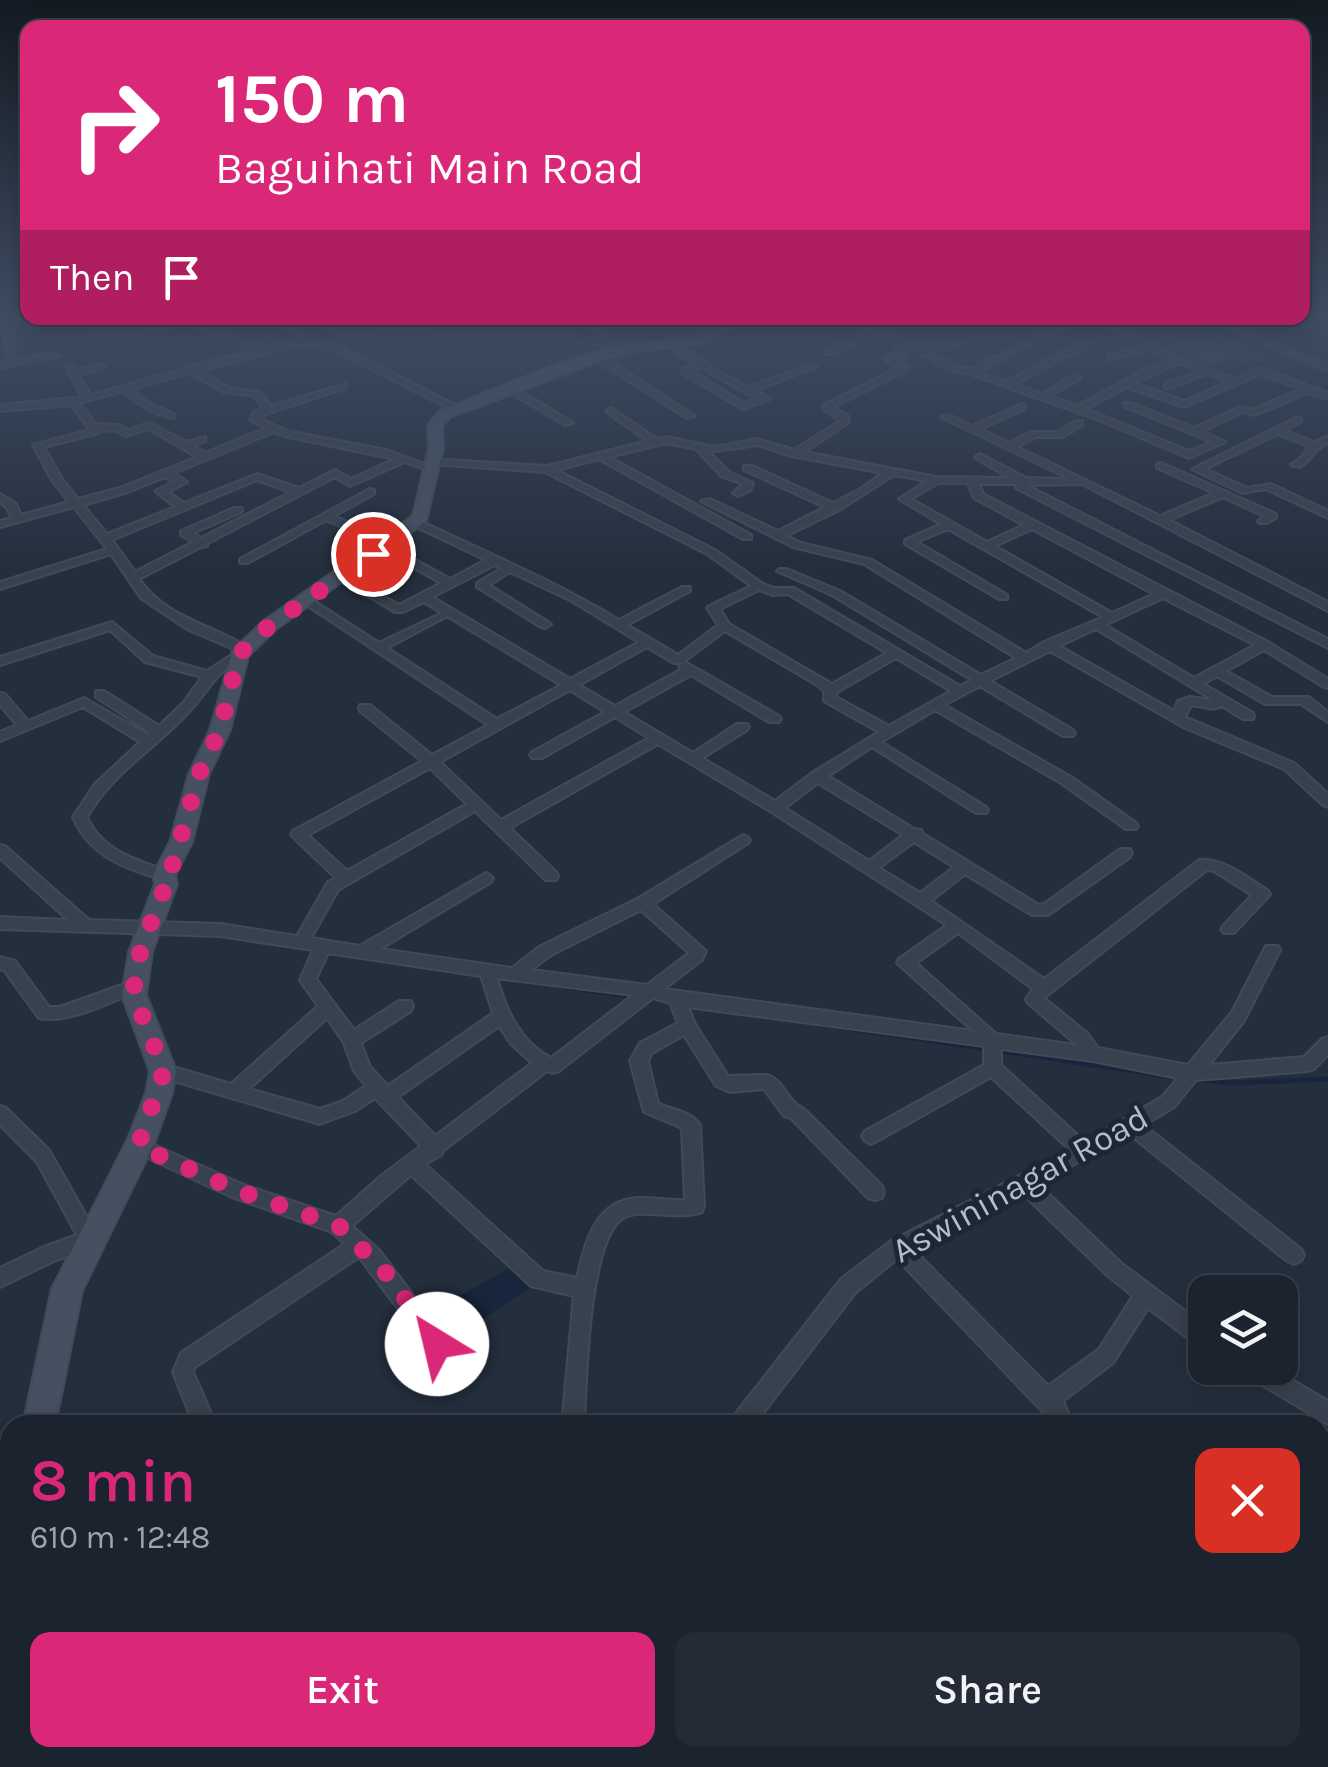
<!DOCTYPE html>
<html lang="en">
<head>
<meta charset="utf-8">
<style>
  :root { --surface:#1b232e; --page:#242b36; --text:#f1f3f6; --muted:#a0a4aa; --line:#39404a; --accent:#db2777 }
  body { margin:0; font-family:Karla,sans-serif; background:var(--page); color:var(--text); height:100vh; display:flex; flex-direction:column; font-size:38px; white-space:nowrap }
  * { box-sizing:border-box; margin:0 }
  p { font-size:32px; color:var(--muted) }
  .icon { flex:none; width:55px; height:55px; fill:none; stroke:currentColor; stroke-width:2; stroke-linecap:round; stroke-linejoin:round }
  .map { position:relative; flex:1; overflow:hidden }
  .details { position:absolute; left:0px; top:1415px; width:1330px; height:352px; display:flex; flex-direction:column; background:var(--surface); border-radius:30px 30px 0 0; box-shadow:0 5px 25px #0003,0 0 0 2px var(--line) }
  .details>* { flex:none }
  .guide { position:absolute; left:20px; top:20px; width:1290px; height:305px; border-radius:20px; box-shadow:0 5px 25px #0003,0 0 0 2px var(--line); background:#db2777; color:#fff; overflow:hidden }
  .controls { position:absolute; left:1188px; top:1275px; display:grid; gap:20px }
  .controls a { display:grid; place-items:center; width:110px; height:110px; border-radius:20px; background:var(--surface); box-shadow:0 5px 25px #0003,0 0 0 2px var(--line); font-size:50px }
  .pin { position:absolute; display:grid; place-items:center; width:85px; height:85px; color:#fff; margin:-42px; border:5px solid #fff; border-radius:50%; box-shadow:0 2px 10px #0007 }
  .me { position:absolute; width:110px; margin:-55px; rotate:324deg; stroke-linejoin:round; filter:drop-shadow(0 0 8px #0008) }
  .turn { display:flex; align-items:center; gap:35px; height:210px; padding:0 30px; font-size:45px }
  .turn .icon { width:130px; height:130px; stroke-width:2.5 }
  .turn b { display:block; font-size:70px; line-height:85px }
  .then { display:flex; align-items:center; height:95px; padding:0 30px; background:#0003; gap:20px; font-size:38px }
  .round { display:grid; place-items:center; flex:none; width:105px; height:105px; border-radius:20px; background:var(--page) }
  .head { display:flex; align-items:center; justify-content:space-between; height:170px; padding:0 30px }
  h1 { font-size:60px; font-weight:600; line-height:75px; color:var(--accent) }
  .primary-button { display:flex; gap:20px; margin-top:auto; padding:20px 30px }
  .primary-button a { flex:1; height:115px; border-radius:20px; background:var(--accent); color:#fff; font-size:40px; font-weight:600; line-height:115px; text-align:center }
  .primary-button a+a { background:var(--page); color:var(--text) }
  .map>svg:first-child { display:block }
  .green { fill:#263c3f }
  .water { fill:#17263c }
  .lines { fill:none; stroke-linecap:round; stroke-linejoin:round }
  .stream { stroke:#17263c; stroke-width:5 }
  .building { fill:#364354 }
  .street-casing { stroke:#414a57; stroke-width:4 }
  .secondary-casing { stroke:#414a57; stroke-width:4 }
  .street { fill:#38414e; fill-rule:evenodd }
  .secondary { fill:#465061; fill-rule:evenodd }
  .route { stroke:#db2777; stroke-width:18; stroke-dasharray:0 32.4 }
  .labels { text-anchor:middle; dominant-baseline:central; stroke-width:10; stroke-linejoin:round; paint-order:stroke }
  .near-street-label { font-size:35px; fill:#b4bcc9; stroke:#1d2633 }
</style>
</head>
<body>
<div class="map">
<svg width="1328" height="1767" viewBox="0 0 1328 1767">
  <rect width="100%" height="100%" fill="#242f3e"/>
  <polygon class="green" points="1212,330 1273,357 1253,367 1221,358 1222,353 1209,348 1220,340 1200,333"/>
  <polygon class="water" points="518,1263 535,1285 464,1331 447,1303"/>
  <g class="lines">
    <g class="stream">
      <polyline points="560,986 635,997"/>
      <polyline points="813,1023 986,1049"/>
      <polyline points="1001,1051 1179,1078"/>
      <polyline points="1194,1079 1233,1083 1328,1079"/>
    </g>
  </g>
  <polygon class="building" points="1206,336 1227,359 1211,365 1167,347"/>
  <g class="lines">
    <defs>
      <g id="street">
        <path d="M27,315V318L17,320C10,334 12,345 17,359L53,353L57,356L0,368V362L9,361C3,344 2,332 11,316Z"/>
        <path d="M176,318H186L265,348L297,340L292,332L267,318C283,318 297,326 305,339L333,345L343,338L322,324L324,318H332L330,321L350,335L383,324L510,334H569L604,341L582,318H590L616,343L633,348L629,351L569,340H510L384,329L352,340L341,347L459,407V411L456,412L336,351L302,344L199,371L229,388L260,392L271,406L346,384V388L268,413L260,419L287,431L386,450L436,468L431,471L405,462L350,486L335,477L208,543L207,546L201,547L139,579C167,620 214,624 250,649L244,653L243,657C211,676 208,693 184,717C151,751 111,775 87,817C101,850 137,861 169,871L171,875L169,879L164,880C126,869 89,856 73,817L95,784L140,742L83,707L0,741V732L17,725L0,705V693L5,694L28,721L84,698L148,735L151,733L96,697V691H104L159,726L184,702L202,677L145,662L110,630L0,665V657L112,622L153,656L207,671L238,651L187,629L141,598L111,554L0,589V582L107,549L74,507L0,527V521L12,518L7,508L0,502V494L16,504L21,515L69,502L52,480L33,445L90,430L71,405L0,411V405L82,397L66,366L70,363L76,370L101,364L105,367L79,375L90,395L185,369L186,367L256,351L184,323L162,331L88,339L84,336L88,333L122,331L125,321L129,319L133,321L131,330L160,327L177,320ZM190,373L224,392L254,396L263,409L253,413L250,420L266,428L205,453L193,446L205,441V437L186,442L150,423L127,430L119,425L96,424L79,403L123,391C138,404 155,416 174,418V414L147,402L132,389ZM149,429L197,457L120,488L78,499L62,479L44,447L99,433L100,430L117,431L125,436ZM274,432L284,436L395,459L351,479L335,470L299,488L257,474L184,503L168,492L187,482L174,473ZM165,477L174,482L155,491L175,507L107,534L83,505L128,492ZM257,480L291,492L201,538L193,533L242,512V508H234L181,531V535L193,542L135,572L112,540Z"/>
        <path d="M1018,318H1027L1050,329L1069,319L1076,321L979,372L1007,381L1084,340H1090V344L1015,384L1042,394L1074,375H1080V379L1050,396L1077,406L1146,369L1172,360L1149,349L1108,360V356L1142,345L1088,318H1097L1182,358L1235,379L1261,368L1328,393V399L1308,393L1255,415L1243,412L1202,431L1225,442L1189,458L1094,418L970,374L950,370L909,347L904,350L905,355L896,360L908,366V370L833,407L848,416L849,422L805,452L936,477L1010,478L977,459L975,457L980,454L1026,478L1070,479L941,417L949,415L972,426L1022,404L1025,405V409L980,429L1009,443L1031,432H1058L1076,421H1082V425L1063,437H1036L1017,447L1160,516L1214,493L1157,468V464L1161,463L1276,514V518L1267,523H1259L1258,521L1264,516L1223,497L1169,520L1328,602V611L1082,484L1026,485L1328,639V648L1016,488V484H979L983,494L1268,642L1328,679V688L1324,687L1264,650L1226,671L1272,697H1309L1328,712V722L1301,704H1265L1217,676L1203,684L1253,713L1254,716L1253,719H1243L1222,706L1214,709L1191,705L1185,717L1294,763L1328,794V807L1323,805L1284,769L1185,728L1050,651L990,681L1073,730L1075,733L1073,736H1063L980,686L944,705L1071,777L1136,823L1138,826L1136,829H1126L1061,783L935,710L881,742L986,807L988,810L986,813H976L872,747L828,776L914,829L921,830L923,834L1039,905L1044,904L1120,849H1130L1132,853L1130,857L1048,915H1032L965,874L931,901L1044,979L1199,860C1224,858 1246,877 1267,890L1270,894L1267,898L1234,933H1224L1221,929L1224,925L1252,895L1214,871L1207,870L1044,998L1087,1033L1098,1048L1188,1065L1232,1012L1266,946H1278L1280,950L1244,1021L1209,1065L1304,1057L1322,1039L1328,1037V1055L1314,1069L1308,1071L1196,1080L1174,1107L1144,1125L1301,1249L1304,1255L1301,1261L1294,1264L1287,1261L1129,1134L1038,1184L1121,1263L1205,1326V1349L1198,1346L1148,1308L1113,1363L1063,1401L1070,1418L1067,1425H1045L1047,1416L897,1259L855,1293L754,1425H730L733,1417L841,1279L891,1241L1070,1150L991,1077L877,1141L871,1144L865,1141L862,1136L865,1131L984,1065V1046L688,1007L695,1024L728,1076L768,1075C784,1081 788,1103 804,1109L882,1186L884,1192L882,1198L875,1200L868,1198L792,1119L784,1116L764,1089L730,1092L716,1086L684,1035L652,1053L648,1061L658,1103C672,1111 691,1110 700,1125L704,1206L702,1212C677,1221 642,1208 625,1217C588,1235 586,1385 584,1425H562L574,1296L531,1286L411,1175L352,1226L379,1250L442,1334L448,1333L461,1325L468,1328L471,1335C464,1352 446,1358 430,1351L359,1257L195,1367L193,1372L216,1425H194L173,1372L181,1353L345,1244L332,1232L232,1197L133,1151L130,1146L133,1141L139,1138L145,1141L244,1185L336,1216L381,1176L421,1146L375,1098L355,1111L320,1124L157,1076L154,1071L157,1066L163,1064L231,1084L318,1006L300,980L313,950L220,936L0,929V917L68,920L0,858V845L5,846L89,920L220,924L297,936L328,882L336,878L293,837L291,834L293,831L422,761L360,711L359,708L360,705H370L432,755L488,725L299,600L305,597L309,598L379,643L442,613L424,602L403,612H395L336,577V573H344L399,605L441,583L380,549L379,547L382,544L326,520L248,563H240V559L370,489L374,490V494L334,516L393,541L394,543L390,546L450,579L486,560L410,524V520H418C486,552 554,581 619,620L682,587H690V591L627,625L678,655L718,625L707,608L709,606L751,586L707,554L545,472L432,464L427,461L428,459L547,466L648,441L608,413L606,411L611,408L657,439L666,437L714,447L758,439L794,450L840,421L823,409V405L898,368L885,360L897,352L895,350L903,344L868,331C856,343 841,353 824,354V350L851,339L861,328L848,324V320L912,341L925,348L960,341V345L931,352L956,366L971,369L1044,332ZM1179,363L1199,371L1165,384V388H1171L1207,374L1227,382L1184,401L1134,383ZM1261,374L1301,389L1252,410L1240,407L1194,428L1131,403H1125V407L1212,442L1189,451L1086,409L1127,387L1184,407ZM666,443L696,449L721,476L743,484L733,493L738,496L751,490L753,483L729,472L709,452L757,445L792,456L883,473L859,490L833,503L752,466H744V470L825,507L778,531L710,499L701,501L793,547L864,564L1016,658L981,675L840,591L787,569H779L777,571L832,595L972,680L960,686L794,588H774L763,584L715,550L556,470L599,459L743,539H751V535L609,457ZM894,475L927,481L899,499L941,524L905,540V544L999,599H1007V595L917,542L948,529L1103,617L1044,642L1026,653L872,560L801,543L786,536L839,510ZM938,483H968L974,498L1024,525L987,542L911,499ZM1032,529L1154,594L1112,613L995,546ZM495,565L502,568L477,583V587L541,627L545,628L551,624L489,585L510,572L570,600L639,642L570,679L432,597ZM759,590L772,595L788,594L887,653L832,684L729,624L720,609ZM1163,598L1255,645L1194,678L1105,625ZM447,616L561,685L497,719L387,648ZM1096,629L1213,700L1190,697L1178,701L1174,711L1059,646ZM725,631L817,685L824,691V701L879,732L812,773L775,801L702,758L747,730L749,727L747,724H737L693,753L624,712L691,675L769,722H779L781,719L779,716L685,662L679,666L682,669L615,706L579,685L647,647L674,663H682ZM896,658L951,691L889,726L836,697L837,692ZM570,690L605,712L532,752L530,755L532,758H542L615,717L649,738L501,820L440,762ZM658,744L770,811L947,925L899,959L897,963L973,1031L664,989L702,960L706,951L653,904L748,843L750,840L748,837L743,835L637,899L539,947L512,968L380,949L491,882L493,878L486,873L360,946L311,938L338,890L475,811L546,880H556L558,876L556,872L510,828ZM430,768L467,804L347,871L308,835ZM818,783L903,835L869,861L785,808ZM914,842L954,867L920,893L879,868ZM641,910L689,953L647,985L531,970L551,955ZM958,933L1033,989L1026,999L1028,1003L1077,1045L996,1034L916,963ZM328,953L481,976L493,1013L388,1086L370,1067L361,1043L411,1011L413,1006L411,1001H399L354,1030L316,979ZM497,978L633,995L551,1058C520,1042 506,1010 497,978ZM653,998L670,1003L678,1023L640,1043L630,1061L644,1112L682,1128L685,1200C669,1201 654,1197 638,1198C595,1200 585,1243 577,1278L543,1271L425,1164L441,1155L444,1150L547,1071L553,1073L559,1071ZM327,1018L344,1043L354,1071L366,1086L343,1101L320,1109L249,1089ZM499,1026L511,1044L532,1063L435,1136L398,1097ZM1001,1049L1093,1061L1178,1078L1162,1097L1085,1142L1001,1065ZM1022,1193L1107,1275L1133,1296L1099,1349L1048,1386L913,1249Z"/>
        <polygon points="1205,318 1215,318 1328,365 1328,369 1322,369"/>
        <polygon points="1290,318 1300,318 1328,330 1328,336"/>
        <path d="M670,343H676L717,371L748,387L810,365L817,367L755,390L770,399L743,409L682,373V369L695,364L670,347ZM701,368L757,399L744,403L692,371Z"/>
        <polygon points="594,355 600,355 695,416 687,418 594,359"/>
        <polygon points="508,387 514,387 573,423 565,425 508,391"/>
        <path d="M1298,417L1301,418V422L1284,430L1314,442L1328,436V443C1315,448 1312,459 1300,467L1291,465L1303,456L1308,446L1277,434L1205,469L1247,488L1271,484L1328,511V518L1266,489L1242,493L1192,469Z"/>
        <path d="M0,957L15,961L49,1007H60L133,981L139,983L141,987L139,991C110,1002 69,1024 39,1018L4,970L0,969Z"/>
        <polygon points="0,1106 6,1108 49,1150 100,1240 97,1246 56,1260 0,1287 0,1268 44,1247 77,1235 37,1162 0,1125"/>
        <polygon points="1242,1368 1271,1368 1328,1401 1328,1424 1245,1375"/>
        <polygon points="1320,1546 1328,1550 1328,1576 1320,1572"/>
        <polygon points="1320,1712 1328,1716 1328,1745 1320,1741"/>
        <polygon points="347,1758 373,1758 374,1767 348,1767"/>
        <polygon points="705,1758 732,1758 736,1767 709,1767"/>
      </g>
      <g id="secondary">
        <path d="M728,318H740L726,333L704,343L630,352L602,360L450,417L442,426L443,448L426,521L276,629L248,656L230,730L209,774L192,842L175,875L177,884L152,952L146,995L176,1071L172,1093L155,1141L82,1291L55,1425H23L52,1289L128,1139L146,1093L150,1071L122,995L129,952L155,884L153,875L170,842L189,774L210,730L233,650L264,621L413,516L429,448L428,425L440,411C498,389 572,353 632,344C666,339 702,343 728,318Z"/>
        <polygon points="812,318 891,318 862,327"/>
        <polygon points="10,1478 10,1514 0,1518 0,1482"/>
        <polygon points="957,1758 999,1758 1003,1767 961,1767"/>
      </g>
    </defs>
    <use href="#street" class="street-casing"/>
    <use href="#secondary" class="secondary-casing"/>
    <use href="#street" class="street"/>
    <use href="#secondary" class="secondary"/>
  </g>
  <linearGradient id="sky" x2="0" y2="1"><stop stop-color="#141a22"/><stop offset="0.56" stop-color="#3f4d63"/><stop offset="1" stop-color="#3f4d63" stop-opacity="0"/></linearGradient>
  <rect width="1328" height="562" fill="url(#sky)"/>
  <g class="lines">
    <path class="route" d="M373,554L270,625L239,654L220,730L199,774L173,864L164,875L166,884C154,920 133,955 134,995L164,1071L138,1146L239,1191L339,1226L389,1276L437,1344"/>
  </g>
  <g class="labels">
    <g class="near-street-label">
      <text transform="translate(1020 1184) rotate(-29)">Aswininagar Road</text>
    </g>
  </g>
</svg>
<div class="controls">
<a><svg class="icon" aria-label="layers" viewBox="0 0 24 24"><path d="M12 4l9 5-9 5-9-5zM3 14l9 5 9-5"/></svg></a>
</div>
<div class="pin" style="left:373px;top:554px;background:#d93025"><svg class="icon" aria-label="arrive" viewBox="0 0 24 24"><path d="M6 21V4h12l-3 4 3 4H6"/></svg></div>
<svg class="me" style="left:437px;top:1344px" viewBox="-20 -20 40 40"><circle r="19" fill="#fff"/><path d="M0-13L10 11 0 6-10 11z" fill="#db2777"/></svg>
<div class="guide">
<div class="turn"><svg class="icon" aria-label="right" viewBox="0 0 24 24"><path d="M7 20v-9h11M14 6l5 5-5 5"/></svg><div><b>150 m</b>Baguihati Main Road</div></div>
<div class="then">Then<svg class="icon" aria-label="arrive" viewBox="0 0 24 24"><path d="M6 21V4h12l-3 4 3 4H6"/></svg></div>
</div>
<section class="details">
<div class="head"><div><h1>8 min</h1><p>610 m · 12:48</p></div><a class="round" style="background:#d93025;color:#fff"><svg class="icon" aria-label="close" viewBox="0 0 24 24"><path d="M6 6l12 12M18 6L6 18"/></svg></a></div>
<div class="primary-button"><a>Exit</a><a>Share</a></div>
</section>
</div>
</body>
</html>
